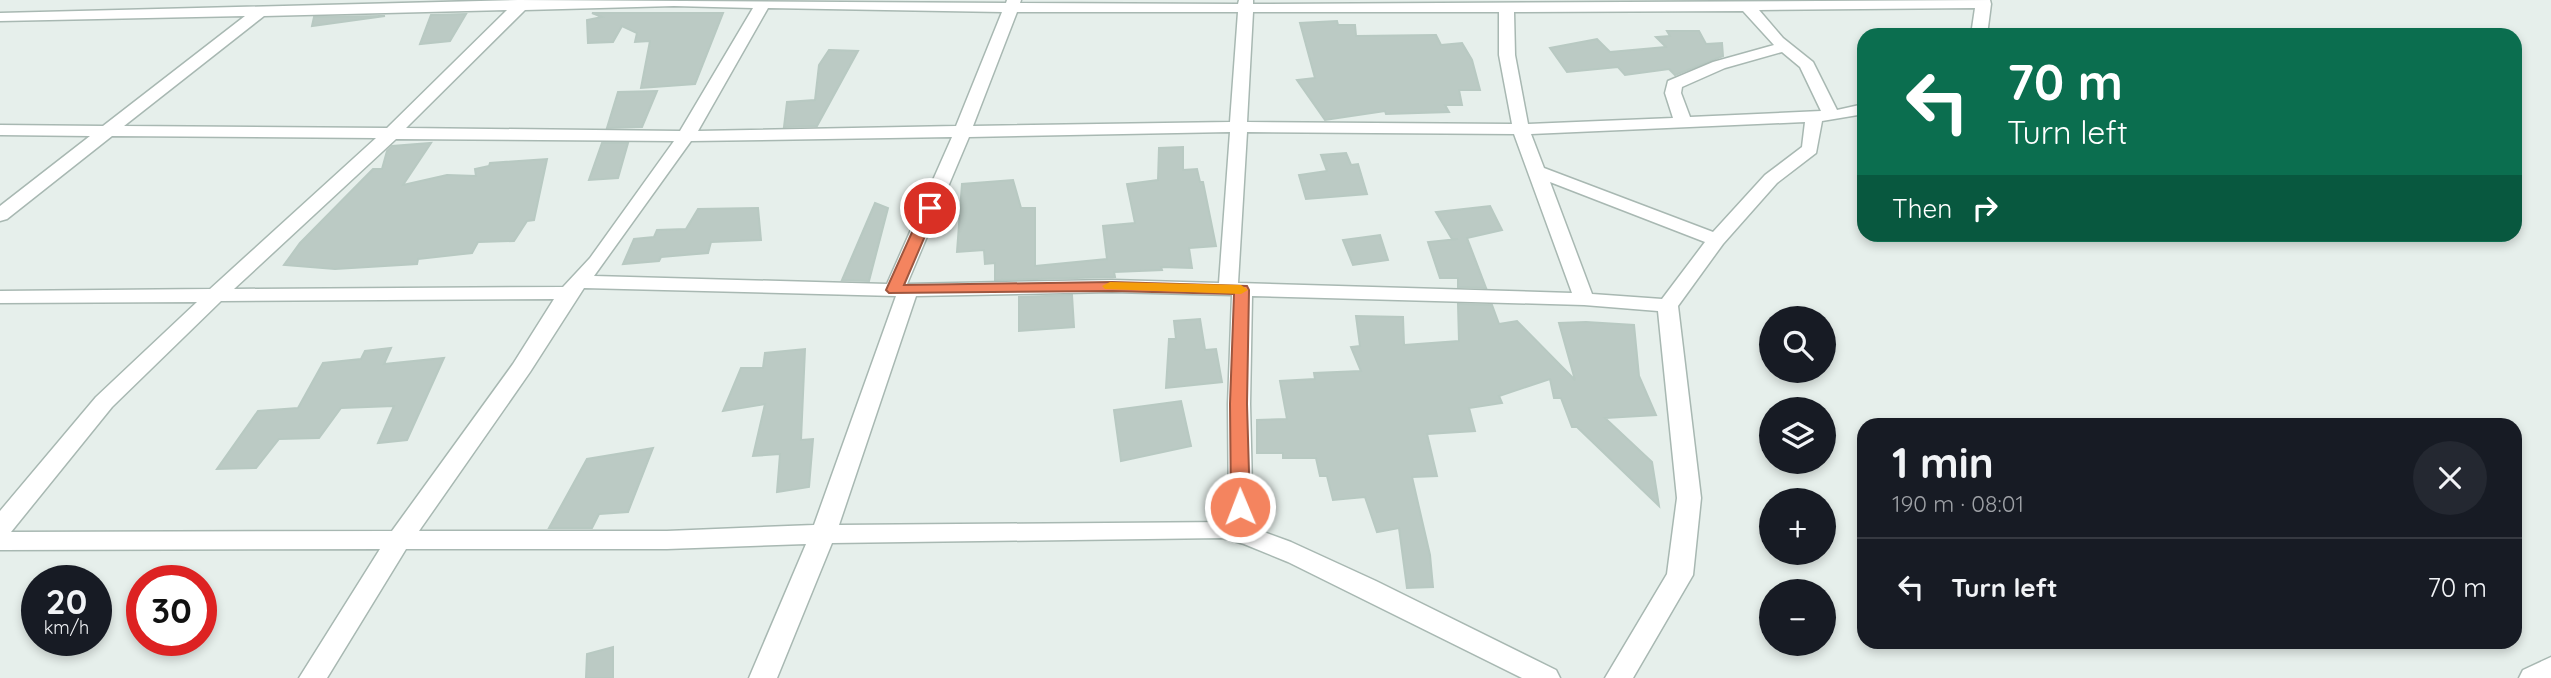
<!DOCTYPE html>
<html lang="en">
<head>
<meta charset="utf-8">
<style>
  :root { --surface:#171b24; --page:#242831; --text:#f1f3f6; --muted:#9ea1a6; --line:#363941 }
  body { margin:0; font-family:Quicksand,sans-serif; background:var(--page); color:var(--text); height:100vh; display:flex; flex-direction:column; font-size:26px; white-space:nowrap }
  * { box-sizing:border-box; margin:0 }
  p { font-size:23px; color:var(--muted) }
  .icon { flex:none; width:38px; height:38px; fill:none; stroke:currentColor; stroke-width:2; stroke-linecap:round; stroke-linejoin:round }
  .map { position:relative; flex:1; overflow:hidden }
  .panel { position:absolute; left:1857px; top:418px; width:665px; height:231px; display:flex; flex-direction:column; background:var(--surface); border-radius:21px; box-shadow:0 4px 10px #0003 }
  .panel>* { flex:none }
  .hud { position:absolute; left:1857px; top:28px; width:665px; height:214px; border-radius:21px; box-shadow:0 4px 10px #0003; background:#0b6e4f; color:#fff; overflow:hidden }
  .fabs { position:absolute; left:1759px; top:306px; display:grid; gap:14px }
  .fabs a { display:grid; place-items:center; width:77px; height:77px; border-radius:50%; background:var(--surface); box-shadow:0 4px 10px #0003; font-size:35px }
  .speed { position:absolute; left:21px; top:565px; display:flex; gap:14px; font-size:35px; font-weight:700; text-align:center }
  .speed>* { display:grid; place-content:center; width:91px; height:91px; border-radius:50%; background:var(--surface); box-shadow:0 4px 10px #0003; line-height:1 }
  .speed small { font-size:18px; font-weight:400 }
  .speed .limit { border:10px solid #d22; background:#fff; color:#111 }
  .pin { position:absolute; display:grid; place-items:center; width:60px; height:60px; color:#fff; margin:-30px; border:4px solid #fff; border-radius:50%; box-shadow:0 2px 7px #0007 }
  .me { position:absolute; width:77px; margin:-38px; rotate:359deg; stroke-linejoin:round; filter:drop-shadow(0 0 5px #0008) }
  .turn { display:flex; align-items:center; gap:24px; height:147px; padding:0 35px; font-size:32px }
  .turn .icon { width:91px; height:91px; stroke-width:2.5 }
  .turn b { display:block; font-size:49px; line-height:60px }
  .then { display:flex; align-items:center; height:66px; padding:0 35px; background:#0003; gap:14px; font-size:26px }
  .round { display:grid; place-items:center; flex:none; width:74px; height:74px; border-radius:37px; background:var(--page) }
  .headline { display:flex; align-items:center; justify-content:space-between; height:119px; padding:0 35px }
  h1 { font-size:42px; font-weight:800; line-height:52px }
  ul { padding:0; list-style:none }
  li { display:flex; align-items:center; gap:21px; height:98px; padding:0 35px; border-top:2px solid var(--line) }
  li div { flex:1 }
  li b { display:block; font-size:26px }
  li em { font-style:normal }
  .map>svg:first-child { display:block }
  .building { fill:#bbcac4; stroke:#b8c9c2; stroke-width:2 }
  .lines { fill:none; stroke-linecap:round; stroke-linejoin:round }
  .minor-casing { stroke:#a8b8b2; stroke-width:3 }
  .minor { fill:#fff; fill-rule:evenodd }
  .route { fill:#f4845f; stroke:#9f563e; stroke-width:2 }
  .slow { fill:#f59e0b }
</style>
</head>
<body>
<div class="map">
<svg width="2551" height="678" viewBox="0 0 2551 678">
  <rect width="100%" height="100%" fill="#e6efeb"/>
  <g class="building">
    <polygon points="592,13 723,13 695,84 641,88 650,41 635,42 637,33 622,26 613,42 588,43 587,20 602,17"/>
    <polygon points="466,14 450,41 420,44 431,15"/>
    <polygon points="385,16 312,26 314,17"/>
    <polygon points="1337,21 1338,25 1355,25 1356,36 1436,35 1441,45 1462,43 1472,60 1480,90 1459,90 1462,105 1445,105 1449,112 1386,114 1385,111 1325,120 1297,80 1315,78 1300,23"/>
    <polygon points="1667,31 1699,31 1706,44 1722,43 1723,56 1675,75 1669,69 1625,75 1618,67 1567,72 1550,48 1597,39 1610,52 1666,47 1656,37 1670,36"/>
    <polygon points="829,50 858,51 817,126 784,127 787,102 815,100 819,65"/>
    <polygon points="657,91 642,127 607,128 618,92"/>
    <polygon points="431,143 403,185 447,175 476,176 475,169 489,166 490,163 547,159 534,220 527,221 514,241 478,242 472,253 418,259 417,264 335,269 284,265 300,243 373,169 382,169 387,151 392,146"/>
    <polygon points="602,143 628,143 618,178 589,180"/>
    <polygon points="1183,147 1183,170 1197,169 1200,182 1203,182 1216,246 1189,248 1192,268 1161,267 1162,270 1114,272 1115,277 995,280 995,263 985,264 984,250 957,252 962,184 1013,180 1021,208 1035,208 1035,266 1107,259 1103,226 1135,223 1127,184 1158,180 1159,148"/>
    <polygon points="1346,153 1351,165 1358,164 1367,194 1306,199 1299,175 1327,171 1321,155"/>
    <polygon points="875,203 888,208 869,281 842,280"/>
    <polygon points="1490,206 1502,230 1467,238 1486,288 1458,287 1458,278 1440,278 1428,242 1458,239 1452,239 1436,212"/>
    <polygon points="758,208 761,240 711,242 708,253 661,257 659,261 623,264 634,239 654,237 657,230 686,229 698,209"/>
    <polygon points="1380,235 1388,260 1353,265 1343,240"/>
    <polygon points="1072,295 1074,327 1019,331 1019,297"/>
    <polygon points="1458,304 1492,305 1499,324 1517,321 1575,380 1559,323 1586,322 1634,325 1639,376 1656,415 1605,418 1652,462 1659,506 1577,427 1572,427 1561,398 1554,398 1550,379 1499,396 1502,403 1469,408 1475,431 1427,434 1437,476 1412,477 1430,555 1433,587 1407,588 1399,528 1377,532 1365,497 1333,500 1327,476 1320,476 1316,458 1283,458 1283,453 1257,453 1257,420 1287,419 1280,381 1315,379 1314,373 1361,371 1351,347 1360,346 1356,316 1403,317 1404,345 1459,341"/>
    <polygon points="1200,319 1205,350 1216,349 1222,382 1166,388 1169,339 1176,339 1174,321"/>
    <polygon points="391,348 384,364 444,358 407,440 378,443 394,406 341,408 319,438 279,439 256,468 217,469 258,411 298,408 323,363 361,359 365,351"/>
    <polygon points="805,349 801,440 813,439 809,487 777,492 780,454 753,456 765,404 723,411 741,368 763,368 765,353"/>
    <polygon points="1181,401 1191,446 1121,461 1114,410"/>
    <polygon points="653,448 628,512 599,514 592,528 549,528 587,459"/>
    <polygon points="613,647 613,678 586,678 587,654"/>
  </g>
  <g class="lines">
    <defs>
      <g id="minor">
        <path d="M518,0L1006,3L1007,0H1021L1020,3L1238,4L1239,0H1253V4L1990,0L1991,4L1987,35H1971L1975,8L1759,10L1783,38L1813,62L1837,110L1864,104V114L1822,121L1816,153L1777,183L1723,244L1678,306L1701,498L1693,575L1633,678H1605L1667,574L1677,498L1658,311L1584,305L1252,296L1250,404L1253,528L1291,542L1376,581L1556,670L1560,678H1522L1288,562L1244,544L1222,538L832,543L777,678H749L806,544L667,549H406L327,678H299L380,549L0,550V511L96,397L197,302L0,303V291L210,289L376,138L112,136L7,219L0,221V206L90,136L0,135V125L103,126L245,16L0,21V13ZM674,6L753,8L680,131L406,128L525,10ZM768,8L1002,12L956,126L698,131ZM507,10L387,128L124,126L264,16ZM1743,11L1774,45L1713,62L1668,81L1665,93L1673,118L1528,124L1515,55L1514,12ZM1017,12H1238L1230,122L973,126ZM1253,12H1499V55L1512,124L1247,122ZM1782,52L1800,67L1821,111L1690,117L1681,93L1682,87L1725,68ZM1805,122L1802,147L1765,175L1713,232L1544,168L1531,134ZM1230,132L1219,283L1112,280L907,284L969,137ZM1247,132L1514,134L1572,293L1238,283ZM952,137L887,284L594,276L691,141ZM396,139L674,141L590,258L563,287L234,289ZM1550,182L1705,242L1662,299L1592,294ZM584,288L896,296L814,525L667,531H419L530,372ZM1112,292L1232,295L1228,404L1229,522L839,525L916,296ZM554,299L513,364L392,531L11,532L112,407L221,301Z"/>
        <polygon points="2551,657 2551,678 2519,678 2523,670"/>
      </g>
    </defs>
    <use href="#minor" class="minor-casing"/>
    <use href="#minor" class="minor"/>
  </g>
  <polygon class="route" points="930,204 937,208 904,285 1112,282 1247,286 1249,290 1247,404 1250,507 1247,511 1234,511 1231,507 1230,404 1234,294 1112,291 889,293 886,290 923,208"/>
  <polygon class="slow" points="1110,282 1241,285 1248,290 1241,294 1105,289 1102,286"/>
</svg>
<div class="fabs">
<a><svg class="icon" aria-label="search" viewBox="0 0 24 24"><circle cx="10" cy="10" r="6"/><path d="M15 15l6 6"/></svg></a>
<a><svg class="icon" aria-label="layers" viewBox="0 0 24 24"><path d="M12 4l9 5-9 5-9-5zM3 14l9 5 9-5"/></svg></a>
<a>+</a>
<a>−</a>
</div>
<div class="speed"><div>20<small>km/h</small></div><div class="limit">30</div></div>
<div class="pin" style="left:930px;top:208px;background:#d93025"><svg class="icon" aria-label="arrive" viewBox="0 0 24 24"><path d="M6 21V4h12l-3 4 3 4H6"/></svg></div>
<svg class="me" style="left:1240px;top:507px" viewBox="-20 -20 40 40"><circle r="17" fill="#f4845f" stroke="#fff" stroke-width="3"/><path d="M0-11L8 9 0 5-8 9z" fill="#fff"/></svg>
<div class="hud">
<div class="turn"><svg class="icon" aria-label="left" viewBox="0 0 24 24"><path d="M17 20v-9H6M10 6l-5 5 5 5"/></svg><div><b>70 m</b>Turn left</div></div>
<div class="then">Then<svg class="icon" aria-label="right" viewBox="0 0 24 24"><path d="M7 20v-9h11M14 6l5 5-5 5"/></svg></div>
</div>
<section class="panel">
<div class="headline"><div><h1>1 min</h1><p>190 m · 08:01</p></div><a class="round"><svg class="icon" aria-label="close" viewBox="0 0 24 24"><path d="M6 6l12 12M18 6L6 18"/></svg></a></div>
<ul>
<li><svg class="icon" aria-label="left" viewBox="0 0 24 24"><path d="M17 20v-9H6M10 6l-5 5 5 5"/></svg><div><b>Turn left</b></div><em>70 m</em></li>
</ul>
</section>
</div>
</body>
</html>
